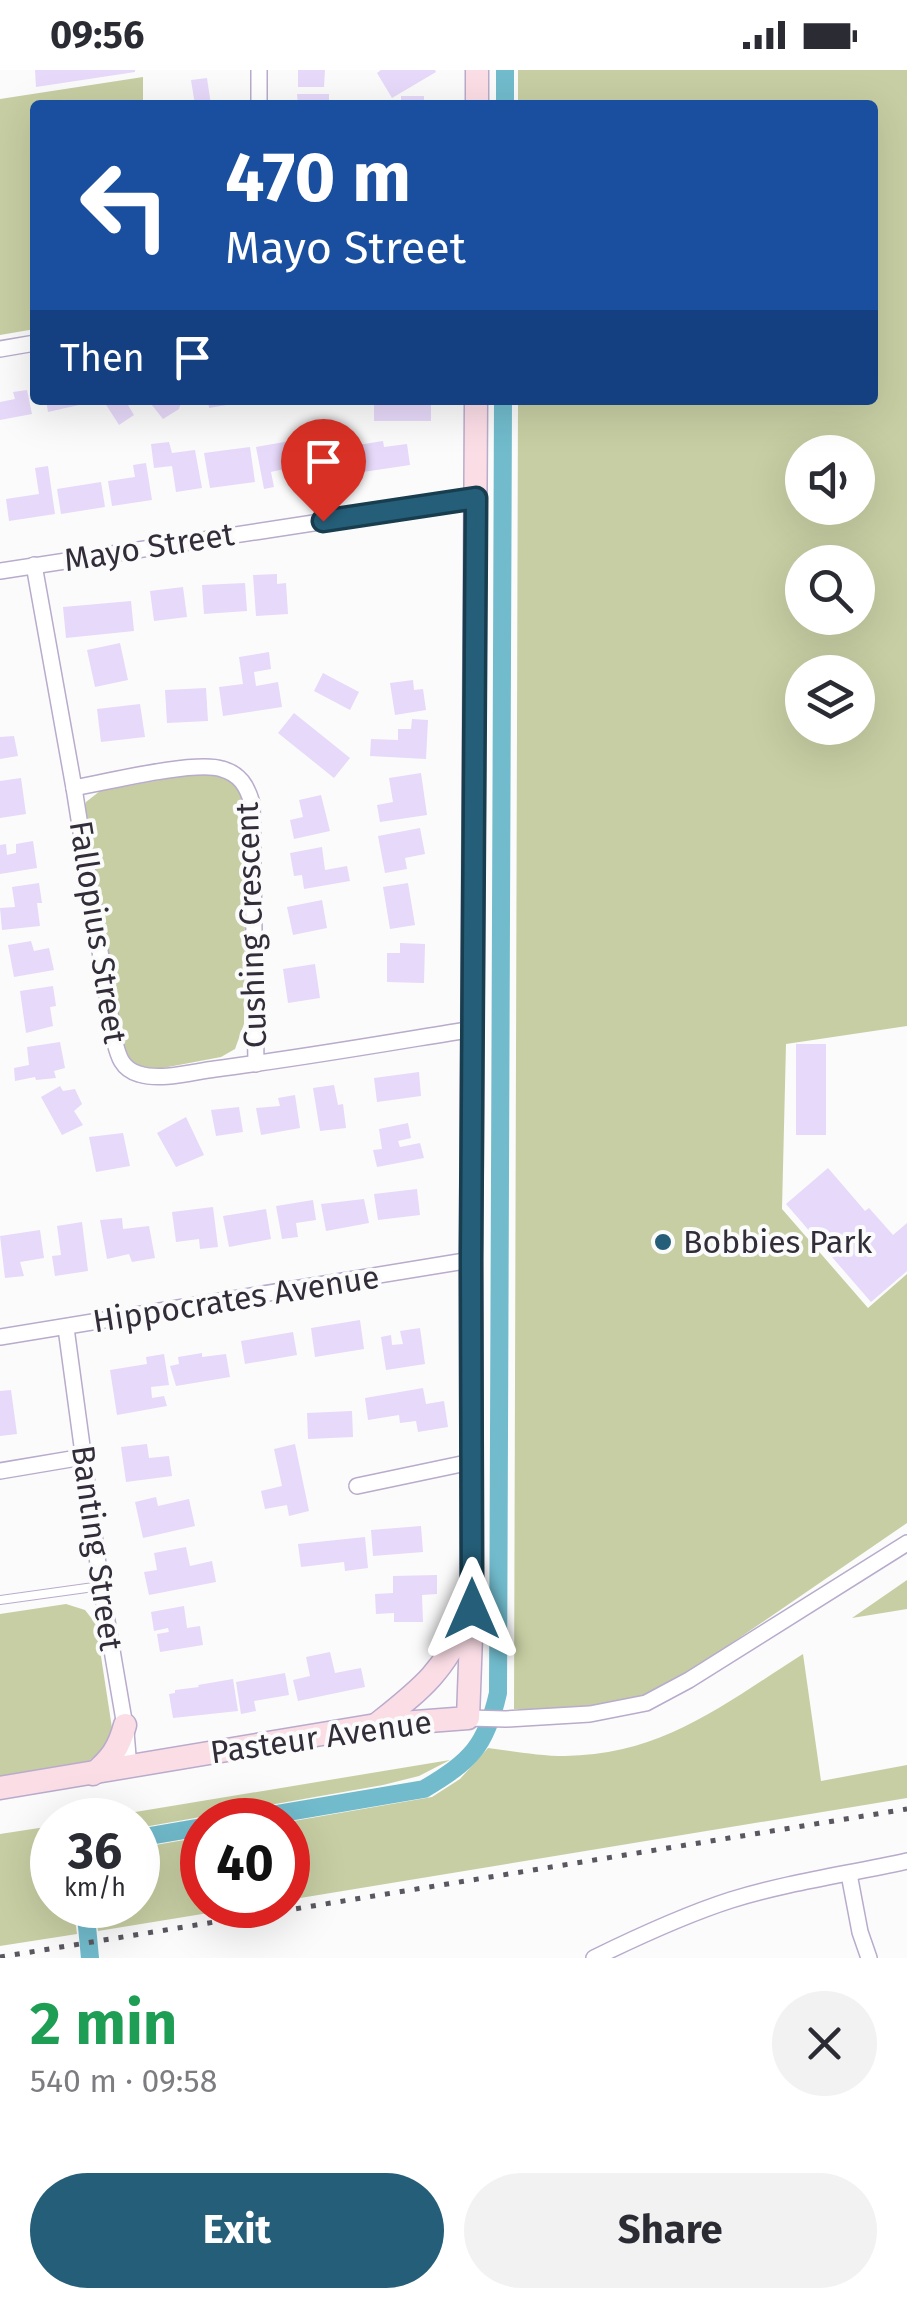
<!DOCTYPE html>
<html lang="en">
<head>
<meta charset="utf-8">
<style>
  :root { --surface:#fff; --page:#f2f2f3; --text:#2b2b33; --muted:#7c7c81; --accent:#255e78 }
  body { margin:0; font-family:"Fira Sans",sans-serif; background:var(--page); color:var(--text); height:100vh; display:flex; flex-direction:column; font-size:38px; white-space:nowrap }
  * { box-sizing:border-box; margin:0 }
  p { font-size:32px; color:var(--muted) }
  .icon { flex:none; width:55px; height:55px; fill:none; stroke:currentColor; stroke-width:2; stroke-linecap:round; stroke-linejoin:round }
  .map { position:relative; height:1888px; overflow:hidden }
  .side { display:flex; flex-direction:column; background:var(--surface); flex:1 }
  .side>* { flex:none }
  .guide { position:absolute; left:30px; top:30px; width:848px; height:305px; border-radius:10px; box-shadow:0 10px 40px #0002; background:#1a4fa0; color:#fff; overflow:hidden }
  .tools { position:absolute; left:785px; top:365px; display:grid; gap:20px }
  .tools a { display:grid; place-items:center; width:90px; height:90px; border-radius:50%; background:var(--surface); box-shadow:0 10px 40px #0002; font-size:50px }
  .speed { position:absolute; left:30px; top:1728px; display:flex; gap:20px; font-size:50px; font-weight:700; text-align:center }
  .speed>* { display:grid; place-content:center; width:130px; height:130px; border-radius:50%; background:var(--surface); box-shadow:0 10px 40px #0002; line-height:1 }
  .speed small { font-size:25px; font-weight:400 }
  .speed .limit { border:15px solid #d22; background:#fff; color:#111 }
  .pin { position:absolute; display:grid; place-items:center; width:85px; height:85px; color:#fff; margin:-102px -42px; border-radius:50% 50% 50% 0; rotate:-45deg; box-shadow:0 0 10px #0007 }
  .pin .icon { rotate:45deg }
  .me { position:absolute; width:110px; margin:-55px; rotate:0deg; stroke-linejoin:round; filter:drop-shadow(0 0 8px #0008) }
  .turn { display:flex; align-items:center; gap:35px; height:210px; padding:0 30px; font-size:45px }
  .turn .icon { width:130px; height:130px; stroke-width:2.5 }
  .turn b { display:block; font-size:70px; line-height:85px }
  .then { display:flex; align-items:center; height:95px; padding:0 30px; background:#0003; gap:20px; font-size:38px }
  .round { display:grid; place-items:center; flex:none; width:105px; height:105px; border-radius:52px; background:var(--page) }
  .summary { display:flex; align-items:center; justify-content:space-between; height:170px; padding:0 30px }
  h1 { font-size:60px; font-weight:700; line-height:75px; color:#1e9e55 }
  .action { display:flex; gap:20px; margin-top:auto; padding:20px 30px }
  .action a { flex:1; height:115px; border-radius:60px; background:var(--accent); color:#fff; font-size:40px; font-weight:700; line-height:115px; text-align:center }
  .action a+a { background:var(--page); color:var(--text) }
  .status { display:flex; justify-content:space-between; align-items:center; height:70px; padding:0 50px; background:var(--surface); direction:ltr }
  .status svg { height:28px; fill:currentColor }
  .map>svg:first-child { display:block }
  .green { fill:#c7cea3; fill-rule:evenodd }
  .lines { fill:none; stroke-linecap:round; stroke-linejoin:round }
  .canal { stroke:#71bbcc; stroke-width:18 }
  .building { fill:#e7d9f9 }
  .lane-casing { stroke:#b9abcb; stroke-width:10 }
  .street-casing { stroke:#b9abcb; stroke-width:18 }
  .secondary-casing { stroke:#b9abcb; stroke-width:25 }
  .lane { stroke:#fff; stroke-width:8 }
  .street { stroke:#fff; stroke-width:15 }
  .secondary { stroke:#fbdde6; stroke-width:22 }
  .rail { stroke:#5b5760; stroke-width:5; stroke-dasharray:5 10; stroke-linecap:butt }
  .route-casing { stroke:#183d4e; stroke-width:25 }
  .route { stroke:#255e78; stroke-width:18 }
  .poi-dot { fill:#255e78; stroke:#fbfbfb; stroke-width:4 }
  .labels { text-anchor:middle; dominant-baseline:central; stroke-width:8; stroke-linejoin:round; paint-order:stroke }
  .street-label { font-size:32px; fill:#322d39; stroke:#fbfbfb }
  .poi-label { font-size:32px; fill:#322d39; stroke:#fbfbfb; text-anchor:start }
</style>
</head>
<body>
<div class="status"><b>09:56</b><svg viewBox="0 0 49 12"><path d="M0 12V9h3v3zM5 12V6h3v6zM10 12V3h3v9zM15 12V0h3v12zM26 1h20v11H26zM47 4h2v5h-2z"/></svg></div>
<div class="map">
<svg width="907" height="1888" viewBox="0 0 907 1888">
  <rect width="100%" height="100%" fill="#fbfbfb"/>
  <g class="green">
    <path d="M518,0H907V956L786,974L782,1139L868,1238L907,1204V1453L675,1612L629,1633L573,1641L514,1639L518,330H872V35H518ZM802,382H858V438H802ZM802,492H858V548H802ZM802,602H858V658H802Z"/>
    <polygon points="143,7 143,35 35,35 35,259 0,265 0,29"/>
    <path d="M214,702C236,713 240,715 246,739L244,954L235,979L221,987L147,1001L132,995L124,986L82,744L86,732L100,721L193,704Z"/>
    <polygon points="907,1510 907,1539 852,1548"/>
    <polygon points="66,1534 85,1540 96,1554 112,1658 107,1677 86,1693 0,1708 0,1544"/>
    <path d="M803,1584L821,1711L907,1695V1728L288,1830V1752L432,1727L460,1709L488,1678C513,1681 540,1686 565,1686C663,1685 724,1634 803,1584Z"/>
    <polygon points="450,1690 419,1706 383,1715 138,1758 138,1750 87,1750"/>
    <polygon points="52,1756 52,1835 73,1835 77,1864 0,1876 0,1764"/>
    <polygon points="202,1767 202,1835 258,1835 98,1861 95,1835 138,1835 138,1778"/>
  </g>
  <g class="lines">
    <g class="canal">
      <polyline points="505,35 505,0"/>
      <path d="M242,1750L424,1719C471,1691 486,1676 498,1623L503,330"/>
      <polyline points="138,1768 202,1757"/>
      <polyline points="85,1835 90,1888"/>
    </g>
  </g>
  <g class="building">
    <polygon points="35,0 135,0 135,2 36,17"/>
    <polygon points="298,0 325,0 324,17 298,17"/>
    <polygon points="381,0 435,0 436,2 392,28 377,3"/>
    <polygon points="207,8 211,35 195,35 191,10"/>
    <polygon points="297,24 329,24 329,35 298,35"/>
    <rect x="401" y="26" width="23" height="9"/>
    <polygon points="27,320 32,344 0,350 0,332 15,329 13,322"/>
    <polygon points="46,330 82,330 83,334 48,342"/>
    <polygon points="103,330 125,330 134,345 119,355"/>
    <polygon points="148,330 182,330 179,339 163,349"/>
    <polygon points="208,330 244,330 244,332 209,338"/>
    <rect x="374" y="330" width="57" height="21"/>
    <polygon points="301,369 309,410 291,413 288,398 271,402 274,417 264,419 256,377"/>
    <polygon points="383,371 384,377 407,374 410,395 343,405 339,378"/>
    <polygon points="169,372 172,383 195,380 202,418 176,422 172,396 154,398 151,374"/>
    <polygon points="250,377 255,412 210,418 204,383"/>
    <polygon points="146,393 152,430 112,436 108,411 135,407 133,395"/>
    <polygon points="48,396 55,444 9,451 6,429 39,424 35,398"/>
    <polygon points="101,412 105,437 61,444 57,419"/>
    <polygon points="277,504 277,514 286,513 288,544 256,546 253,505"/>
    <polygon points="245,513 247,541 204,544 202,515"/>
    <polygon points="183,517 187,547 154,551 150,521"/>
    <polygon points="131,531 134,561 66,568 63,537"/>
    <polygon points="120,573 128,610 95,617 87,580"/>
    <polygon points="269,582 271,599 254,602 256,616 278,612 282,637 223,646 219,617 243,614 239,587"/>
    <polygon points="323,603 359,622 350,640 314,621"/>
    <polygon points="413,610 414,620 423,619 426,640 395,645 390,613"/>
    <polygon points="206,618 208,651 167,653 165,620"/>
    <polygon points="140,634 145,667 101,672 97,639"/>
    <polygon points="294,643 350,688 334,708 278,663"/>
    <polygon points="412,649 428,650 426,689 370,686 371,669 398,670 398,659 411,659"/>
    <polygon points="14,666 18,686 0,689 0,667"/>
    <polygon points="421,703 427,745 380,752 377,735 393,732 389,708"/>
    <polygon points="21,708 26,744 0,748 0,711"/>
    <polygon points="321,725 330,761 294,769 290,750 303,747 299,730"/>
    <polygon points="420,758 425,784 405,788 407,799 385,803 378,766"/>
    <polygon points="33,771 37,798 0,804 0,775 6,774 7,785 16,783 16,774"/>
    <polygon points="322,777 325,800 347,796 350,811 304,819 302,805 294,806 290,783"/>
    <polygon points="39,813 42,833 37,833 40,856 2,860 0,838 15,837 12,817"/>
    <polygon points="408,813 415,855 390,859 383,817"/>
    <polygon points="322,830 327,858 293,865 287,837"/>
    <polygon points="31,871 34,881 49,878 54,900 14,907 8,875"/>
    <polygon points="400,873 425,874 424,913 387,912 387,883 400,883"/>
    <polygon points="315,894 320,928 288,933 283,899"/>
    <polygon points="53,916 56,936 50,937 53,956 26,963 20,921"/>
    <polygon points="60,972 65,998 54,1001 56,1008 36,1010 35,1007 15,1011 14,998 29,995 27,977"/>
    <rect x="796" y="974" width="30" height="91"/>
    <polygon points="419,1002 421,1026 377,1032 374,1008"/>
    <polygon points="334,1015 338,1035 343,1034 346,1058 320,1061 313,1018"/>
    <polygon points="60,1016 63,1021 75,1019 82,1034 74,1041 83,1055 62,1065 41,1027"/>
    <polygon points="295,1025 300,1058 261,1065 256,1038 280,1036 278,1028"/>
    <polygon points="239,1037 243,1062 216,1066 211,1040"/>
    <polygon points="186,1047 204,1085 176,1097 157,1063"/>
    <polygon points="408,1053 411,1068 398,1071 400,1077 420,1073 424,1088 377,1097 373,1080 382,1079 379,1059"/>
    <polygon points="123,1063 130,1096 96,1102 89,1067"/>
    <polygon points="828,1098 865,1141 869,1138 893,1165 907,1153 907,1201 871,1232 786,1134"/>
    <polygon points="417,1119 420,1145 378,1150 374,1124"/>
    <polygon points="364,1129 369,1153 326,1161 321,1134"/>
    <polygon points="313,1130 316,1150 296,1153 298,1167 282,1169 276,1136"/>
    <polygon points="213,1137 218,1177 200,1179 199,1169 176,1172 172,1142"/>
    <polygon points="266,1139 271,1169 229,1177 223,1146"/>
    <polygon points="122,1148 123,1159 149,1156 155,1188 132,1192 129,1184 107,1189 100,1150"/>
    <polygon points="82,1152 88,1201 55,1206 52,1186 61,1185 57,1156"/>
    <polygon points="40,1160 44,1188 20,1192 24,1206 5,1208 0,1166"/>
    <polygon points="360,1250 364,1279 315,1287 311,1258"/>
    <polygon points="420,1258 425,1294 386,1300 381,1267 391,1265 392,1275 403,1274 400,1261"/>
    <polygon points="293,1262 297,1285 245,1294 241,1271"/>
    <polygon points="202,1283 202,1287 226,1284 230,1307 176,1316 170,1296 179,1294 178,1287"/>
    <polygon points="164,1284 169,1315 151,1317 152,1328 164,1326 167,1336 117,1345 110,1300 147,1294 146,1287"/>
    <polygon points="423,1318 426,1334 444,1331 448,1357 418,1362 416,1351 400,1353 399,1345 368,1350 365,1328"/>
    <polygon points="11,1320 17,1364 0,1366 0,1321"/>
    <polygon points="352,1341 353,1367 308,1369 307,1343"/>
    <polygon points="147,1374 149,1388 169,1386 172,1406 126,1412 121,1377"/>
    <polygon points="295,1374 309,1441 289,1446 287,1435 265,1439 261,1421 282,1416 274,1379"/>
    <polygon points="156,1427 158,1436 189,1429 195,1456 143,1468 135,1432"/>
    <polygon points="421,1456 423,1482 373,1486 371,1460"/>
    <polygon points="365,1467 368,1498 345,1501 344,1492 301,1497 298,1474"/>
    <polygon points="186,1477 190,1496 212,1491 216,1512 149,1525 144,1502 157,1500 154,1483"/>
    <polygon points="437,1505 437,1524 422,1525 423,1552 394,1552 394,1543 376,1544 375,1524 393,1523 393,1506"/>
    <polygon points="184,1536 187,1558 200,1556 203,1575 160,1582 157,1564 169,1562 168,1558 154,1561 151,1542"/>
    <polygon points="330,1582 335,1603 361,1598 365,1617 298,1631 293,1610 310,1606 306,1587"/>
    <polygon points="285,1603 289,1625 254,1631 256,1641 241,1644 236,1612"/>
    <polygon points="233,1609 238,1641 173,1648 169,1624 175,1623 175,1620 199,1617 198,1615"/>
  </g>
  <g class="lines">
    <defs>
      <polyline id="lane" points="0,1530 101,1516"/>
      <g id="street">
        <polyline points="259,0 259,35"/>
        <polyline points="0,279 35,273"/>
        <path d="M34,495L74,718L114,969C118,985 121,999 139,1004C161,1011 192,1002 215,999C302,988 387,973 473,959"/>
        <polyline points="0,501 476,428"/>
        <path d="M74,718C106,712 196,690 222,699C240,704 247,716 252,733L256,994"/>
        <polyline points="66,1258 101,1516 126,1662 129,1698"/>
        <polyline points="0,1267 471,1190"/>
        <polyline points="0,1401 83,1387"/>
        <polyline points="357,1416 471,1392"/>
        <polyline points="468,1648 506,1649 590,1644 646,1633 689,1610 907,1473"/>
        <polyline points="849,1804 860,1862 869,1888"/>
        <path d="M594,1888C639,1866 684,1845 731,1830C789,1812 849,1804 907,1791"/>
      </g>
      <g id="secondary">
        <polyline points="477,35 477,0"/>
        <path d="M376,1655C421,1619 443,1603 467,1549"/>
        <path d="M93,1704C111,1689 119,1678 125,1655"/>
        <polyline points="0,1718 376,1655 468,1648 472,1539 471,1190 476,330"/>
      </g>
    </defs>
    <use href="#lane" class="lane-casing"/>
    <use href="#street" class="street-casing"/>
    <use href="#secondary" class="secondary-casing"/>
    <use href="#lane" class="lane"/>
    <use href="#street" class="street"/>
    <use href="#secondary" class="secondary"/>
    <polyline class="rail" points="0,1887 907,1739"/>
  </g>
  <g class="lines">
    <defs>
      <polyline id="route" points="323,451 476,428 471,1190 472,1539"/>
    </defs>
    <use href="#route" class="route-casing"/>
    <use href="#route" class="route"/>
  </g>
  <circle class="poi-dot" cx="663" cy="1172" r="10"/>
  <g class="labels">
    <g class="street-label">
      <text transform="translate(149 477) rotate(-9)">Mayo Street</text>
      <text transform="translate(251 855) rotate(-92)">Cushing Crescent</text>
      <text transform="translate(98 862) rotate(81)">Fallopius Street</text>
      <text transform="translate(236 1229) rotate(-9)">Hippocrates Avenue</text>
      <text transform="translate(97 1478) rotate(82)">Banting Street</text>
      <text transform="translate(321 1667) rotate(-8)">Pasteur Avenue</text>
    </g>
    <g class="poi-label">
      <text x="683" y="1172">Bobbies Park</text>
    </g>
  </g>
</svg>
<div class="tools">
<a><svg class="icon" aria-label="sound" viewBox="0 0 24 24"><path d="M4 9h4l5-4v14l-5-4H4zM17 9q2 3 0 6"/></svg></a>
<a><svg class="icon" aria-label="search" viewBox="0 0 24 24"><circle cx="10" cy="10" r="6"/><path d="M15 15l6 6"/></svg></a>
<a><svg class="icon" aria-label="layers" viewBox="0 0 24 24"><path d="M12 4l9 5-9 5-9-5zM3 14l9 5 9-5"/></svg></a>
</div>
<div class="speed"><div>36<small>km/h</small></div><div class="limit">40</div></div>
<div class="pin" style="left:323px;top:451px;background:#d93025"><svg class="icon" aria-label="arrive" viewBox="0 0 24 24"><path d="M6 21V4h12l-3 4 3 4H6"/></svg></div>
<svg class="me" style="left:472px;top:1539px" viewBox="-20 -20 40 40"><path d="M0-17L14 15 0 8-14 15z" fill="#255e78" stroke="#fff" stroke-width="4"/></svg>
<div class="guide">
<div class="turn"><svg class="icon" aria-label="left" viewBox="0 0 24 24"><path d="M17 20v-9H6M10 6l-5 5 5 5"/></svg><div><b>470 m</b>Mayo Street</div></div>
<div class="then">Then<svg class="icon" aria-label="arrive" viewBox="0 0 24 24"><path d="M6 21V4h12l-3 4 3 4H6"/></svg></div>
</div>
</div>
<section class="side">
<div class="summary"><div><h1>2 min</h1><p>540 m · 09:58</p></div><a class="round"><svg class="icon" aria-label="close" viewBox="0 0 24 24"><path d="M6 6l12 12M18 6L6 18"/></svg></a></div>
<div class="action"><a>Exit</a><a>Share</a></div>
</section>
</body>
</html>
